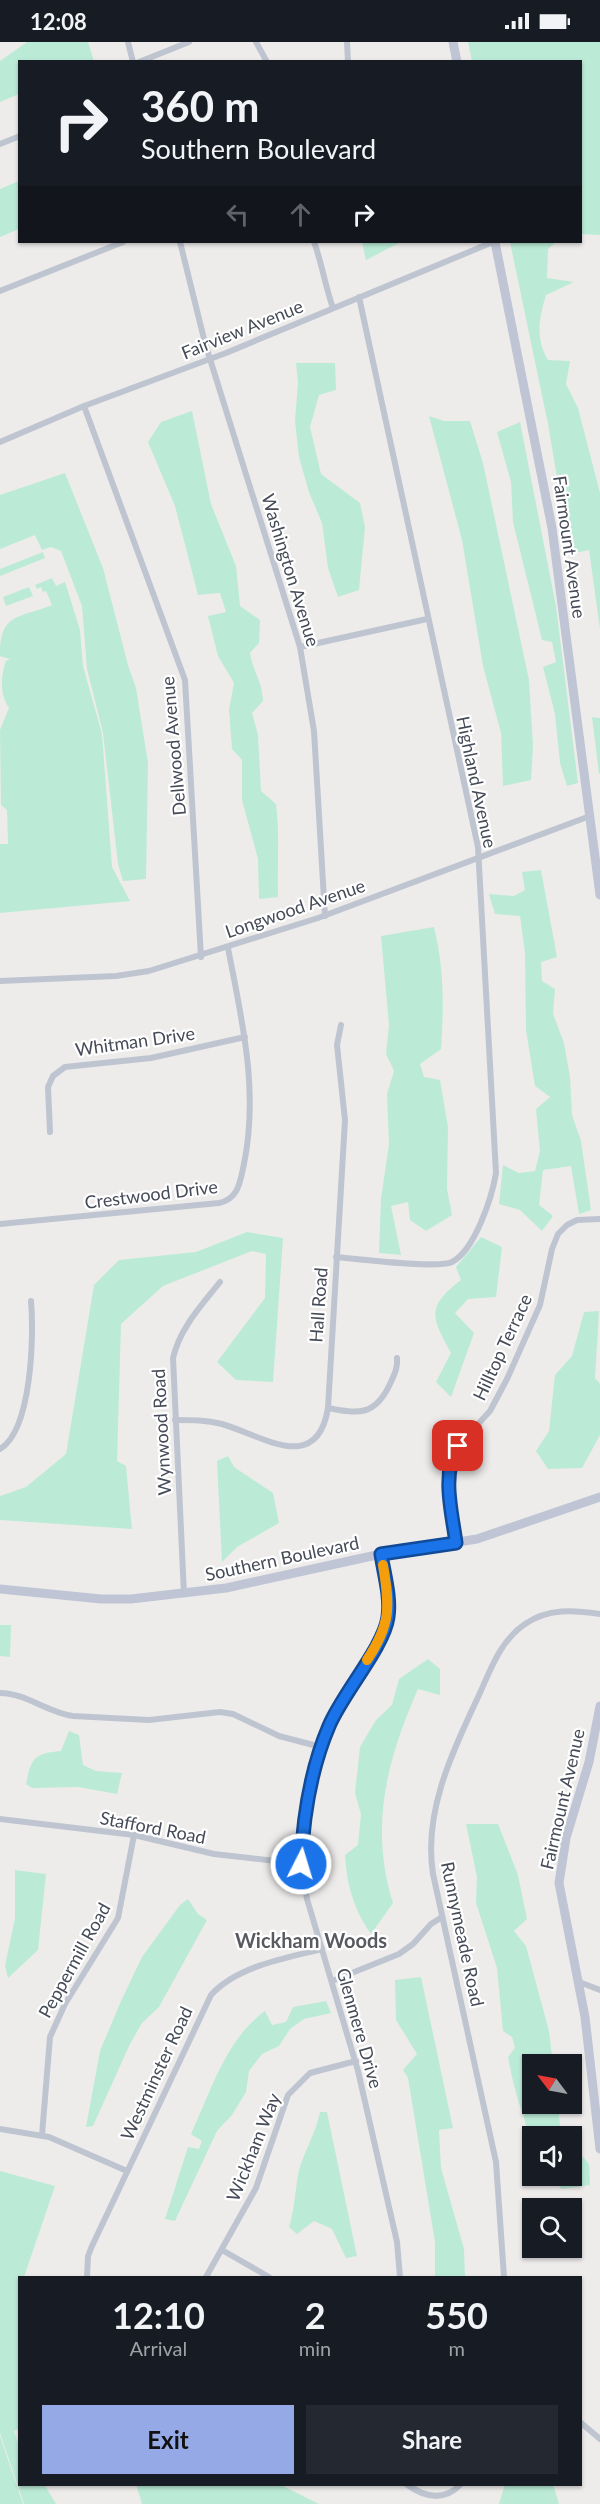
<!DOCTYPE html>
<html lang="en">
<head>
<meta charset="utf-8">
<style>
  :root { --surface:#171b24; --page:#242831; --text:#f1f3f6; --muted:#9ea1a6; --accent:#94a9e5 }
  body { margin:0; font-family:Lato,sans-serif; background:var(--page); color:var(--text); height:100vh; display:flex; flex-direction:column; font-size:22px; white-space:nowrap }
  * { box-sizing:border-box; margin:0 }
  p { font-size:20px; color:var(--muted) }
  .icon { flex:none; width:33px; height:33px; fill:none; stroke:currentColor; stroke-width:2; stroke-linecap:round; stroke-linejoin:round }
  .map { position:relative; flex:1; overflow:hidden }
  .drawer { position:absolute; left:18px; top:2234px; width:564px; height:210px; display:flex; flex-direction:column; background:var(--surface); border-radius:0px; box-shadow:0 2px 4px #0004 }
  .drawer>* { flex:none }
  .top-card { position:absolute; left:18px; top:18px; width:564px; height:183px; border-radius:0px; box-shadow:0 2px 4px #0004; background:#171b24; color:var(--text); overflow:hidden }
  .needle { width:39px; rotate:302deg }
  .controls { position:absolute; left:522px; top:2012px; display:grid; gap:12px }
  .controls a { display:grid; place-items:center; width:60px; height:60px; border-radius:0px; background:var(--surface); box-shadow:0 2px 4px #0004; font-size:30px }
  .pin { position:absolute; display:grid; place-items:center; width:51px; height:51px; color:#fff; margin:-26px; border-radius:12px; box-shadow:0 3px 9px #0006 }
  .me { position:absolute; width:66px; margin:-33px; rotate:5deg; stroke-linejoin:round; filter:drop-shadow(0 0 4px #0008) }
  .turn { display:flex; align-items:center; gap:21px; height:126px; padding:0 24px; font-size:27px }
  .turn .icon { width:78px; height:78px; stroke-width:2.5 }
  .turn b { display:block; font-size:42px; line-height:51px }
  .lanes { display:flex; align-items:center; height:57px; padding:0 24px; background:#0003; justify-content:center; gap:30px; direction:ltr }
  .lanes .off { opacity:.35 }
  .eta { display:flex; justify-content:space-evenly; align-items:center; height:102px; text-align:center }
  .eta b { font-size:36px; font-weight:700; line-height:42px }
  .cta { display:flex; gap:12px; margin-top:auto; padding:12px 24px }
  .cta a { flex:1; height:69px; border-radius:0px; background:var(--accent); color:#111; font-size:24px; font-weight:700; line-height:69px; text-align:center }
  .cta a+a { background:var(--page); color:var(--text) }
  .status { display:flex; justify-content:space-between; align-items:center; height:42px; padding:0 30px; background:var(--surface); direction:ltr }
  .status svg { height:16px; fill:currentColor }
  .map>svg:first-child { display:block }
  .green { fill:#bbebd6 }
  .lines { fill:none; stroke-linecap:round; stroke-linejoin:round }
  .street { stroke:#bfc5d0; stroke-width:6 }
  .secondary { stroke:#bfc5d4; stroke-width:9 }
  .route-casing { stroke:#114b97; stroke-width:15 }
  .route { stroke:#1a73e8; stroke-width:10 }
  .slow { stroke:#f59e0b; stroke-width:10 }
  .labels { text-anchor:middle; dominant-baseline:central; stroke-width:4.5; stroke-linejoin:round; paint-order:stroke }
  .street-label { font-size:18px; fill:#454b57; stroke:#fff }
  .neighbourhood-label { font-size:20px; font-weight:bold; fill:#595a60; stroke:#fff }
</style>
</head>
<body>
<div class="status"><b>12:08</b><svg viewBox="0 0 49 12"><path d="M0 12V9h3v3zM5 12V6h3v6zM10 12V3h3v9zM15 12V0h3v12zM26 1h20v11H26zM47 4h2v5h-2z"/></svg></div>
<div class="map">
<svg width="600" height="2462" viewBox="0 0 600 2462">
  <rect width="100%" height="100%" fill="#eeeceb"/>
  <g class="green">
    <polygon points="27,0 88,0 94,19 20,20 19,52 0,60 0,19"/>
    <polygon points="468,0 600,0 600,193 581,192 580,20 472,19"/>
    <polygon points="19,139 19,187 0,195 0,147"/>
    <polygon points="362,200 401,200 366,218"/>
    <path d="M510,200H556L548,207L547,236L574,240L546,253C539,276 535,296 548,318L570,319L566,342L578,366L600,451V587L589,508L570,512L548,382Z"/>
    <polygon points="296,321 335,321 336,348 319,353 310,385 321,432 360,461 365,485 359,548 338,555 328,526 322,481 309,450 299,415 295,379 298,340"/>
    <path d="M192,369L211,462L236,524L240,564L260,578L259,601L250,611C253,630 262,638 263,659L252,671L258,693L261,749L276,762C280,793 277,823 278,855L259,857L258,817L242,758V718L232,707L229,668L234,641L218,614L208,574L226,570L220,551L198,553L175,464L148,400L161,380Z"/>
    <polygon points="429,374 444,379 470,379 483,421 529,638 533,704 531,738 503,744 501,691 483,624 462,498"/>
    <polygon points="520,380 556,564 578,741 567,744 560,721 555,672 543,625 556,620 552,600 542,598 513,480 511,440 497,390"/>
    <polygon points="65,431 103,526 128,623 136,646 148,721 146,837 123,839 118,822 103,691 87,627 82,564 61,509 51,505 42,508 35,493 0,507 0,453"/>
    <polygon points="43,510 45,516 0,534 0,527"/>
    <path d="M52,536L56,544L65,540L80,588L83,624L102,692L112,825L130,859L0,871V802H8L7,768L1,763L0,688L9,666C0,653 0,635 6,619L10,617L0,614C0,571 17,577 52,563L46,549L43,550L41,545L37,547L35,543Z"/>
    <polygon points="29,545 33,554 6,564 3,555"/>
    <polygon points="592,675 600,676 600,732 599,732"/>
    <polygon points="541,828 557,915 541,920 542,939 555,947 553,972 564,1001 570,1035 572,1073 581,1099 591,1168 579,1172 571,1124 543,1128 539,1163 553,1174 542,1189 520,1168 499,1162 503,1123 519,1131 535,1129 540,1109 536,1067 550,1055 535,1044 526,988 525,911 520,874 495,872 489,852 514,854 525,848 522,830"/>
    <path d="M434,885C444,925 444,965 441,1007L420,1022L424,1035L440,1038L448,1085L447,1147L452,1173L426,1189L410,1178L408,1160L391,1164L401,1213L379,1211L381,1157L389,1102L387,1052L394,1029L386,1012L389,983L381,894Z"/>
    <polygon points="247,1190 283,1196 273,1340 236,1338 217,1320 265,1256 266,1212 252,1209 163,1244 121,1282 117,1419 126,1424 132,1487 0,1478 0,1454 26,1445 66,1412 94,1243 119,1218 196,1210"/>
    <path d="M481,1195L502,1205L496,1255L468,1257L455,1271L474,1291L451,1355L436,1340L451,1311C431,1275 426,1265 461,1238L456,1225Z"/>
    <polygon points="599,1269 595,1336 600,1342 600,1393 582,1426 548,1427 536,1409 549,1389 555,1333 572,1314 584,1270"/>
    <polygon points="228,1414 234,1425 273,1451 279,1481 237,1505 222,1520 217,1419"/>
    <polygon points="0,1583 11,1583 10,1615 0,1614"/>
    <path d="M428,1617L440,1627V1653L418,1647C387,1718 369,1784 393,1861L371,1892C353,1866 347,1843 345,1813L358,1803L361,1772L355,1751L360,1705L376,1678L392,1663L399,1637Z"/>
    <path d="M69,1689L79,1693L83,1723L96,1729L122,1731L117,1752L78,1745L32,1746L26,1742C31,1717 34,1711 61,1709Z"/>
    <path d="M466,1782H498L518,1833L527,1877L514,1889L526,1904L549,1989L553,2022H532V2061H558L561,2094H532V2106C527,2094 527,2082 522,2070C515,2050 512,2036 508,2015L515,2006L512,1995L503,1989L497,1926L476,1861L477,1835Z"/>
    <polygon points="15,1828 46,1832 38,1908 8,1936 5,1924 15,1876"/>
    <polygon points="188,1857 198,1872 207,1878 159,1965 142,1981 130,2002 93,2084 86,2085 100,2009 121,1959 142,1915 180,1863"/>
    <polygon points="421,1935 453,2086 439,2088 441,2126 464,2207 465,2235 435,2235 435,2200 408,2036 403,2028 417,2012 396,1978 395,1938"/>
    <path d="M326,1959L331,1971L304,1977L290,1987L279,2004L262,2012L249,2029L246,2050L232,2073L217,2089L175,2179L165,2177L188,2105L199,2107L202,2099L191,2092C211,2049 226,1997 265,1969L272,1983L286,1980L293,1965Z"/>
    <path d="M320,2070H327L357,2214L346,2216L332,2187L314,2179L297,2192L289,2185C295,2166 295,2147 299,2128C305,2108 316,2090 320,2070Z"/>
    <polygon points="572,2102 589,2122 590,2143 562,2147 547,2133 572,2133"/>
    <polygon points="0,2129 55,2144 24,2235 20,2235 20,2386 14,2389 19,2405 20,2442 44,2442 56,2462 24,2462 0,2391"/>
    <polygon points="0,2394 23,2462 0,2462"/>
    <polygon points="136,2442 279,2442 319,2462 142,2462"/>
    <polygon points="505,2442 553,2442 559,2462 499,2462"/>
  </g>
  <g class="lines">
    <g class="street">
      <polyline points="128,0 133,20"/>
      <polyline points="256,0 267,20"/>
      <polyline points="347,0 348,20"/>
      <polyline points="139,20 189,0"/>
      <polyline points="0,102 20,94"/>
      <polyline points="180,200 205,301 300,605 314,689 325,874"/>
      <path d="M314,200C322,221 325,244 333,266"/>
      <polyline points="0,249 123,200"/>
      <polyline points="84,364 185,638 201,915"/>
      <polyline points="0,400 84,364 226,311 493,200"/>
      <polyline points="300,605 427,577"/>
      <polyline points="0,939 116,934 149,929 318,876 590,774"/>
      <polyline points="50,1090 48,1045 53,1034 65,1025 151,1016 245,995"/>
      <path d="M0,1182L219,1161C239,1157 240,1139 244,1122C259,1048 242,979 228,906"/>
      <path d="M336,1215C358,1217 437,1227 452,1220C475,1208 492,1155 496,1131L478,805L359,255"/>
      <path d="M328,1366C359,1372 375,1374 390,1342C394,1333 398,1326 397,1316"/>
      <path d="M175,1378C192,1378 206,1378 222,1382C261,1393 317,1434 328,1366L345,1078L337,1003L341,983"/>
      <path d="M0,1407C32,1388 34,1293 31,1259"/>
      <polyline points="456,1501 448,1431 452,1414 458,1404 490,1369 507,1337 540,1263 552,1207 558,1192 567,1183 577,1178 600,1177"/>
      <polyline points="381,1512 388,1555 386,1584 340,1662 321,1705 302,1801 301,1822 307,1857 358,2029 397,2200 400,2235"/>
      <path d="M184,1552L173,1316C180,1286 201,1264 220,1240"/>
      <path d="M0,1651C26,1651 48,1671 73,1674L149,1678L220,1670L233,1672L279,1694L321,1705"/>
      <polyline points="0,1777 134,1793 214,1812 301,1822"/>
      <polyline points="332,1939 399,1912 413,1902 431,1882 442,1875"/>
      <polyline points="579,1940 600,1948"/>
      <polyline points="0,2087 49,2095 127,2129"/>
      <polyline points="42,2093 50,1995 65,1962 118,1876 134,1793"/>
      <polyline points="222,2208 269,2235"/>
      <path d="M87,2235L88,2214L92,2204L211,1953C237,1924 286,1916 322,1907"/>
      <polyline points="206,2235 256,2146 288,2053 310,2031 356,2019"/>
      <path d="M504,2235L496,2120L433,1832C423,1769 453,1709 479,1653C491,1627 500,1599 525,1582C548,1566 574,1568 600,1572"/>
      <polyline points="580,2380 600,2397"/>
      <path d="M406,2442C424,2455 444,2460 461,2442"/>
    </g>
    <g class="secondary">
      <polyline points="453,0 457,20"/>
      <polyline points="495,200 552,486 600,853"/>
      <polyline points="0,1547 101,1557 131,1557 226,1546 381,1512 477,1497 600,1455"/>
      <polyline points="600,1664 589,1720 566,1796 559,1841 585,1975 600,2107"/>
    </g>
  </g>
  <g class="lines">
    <defs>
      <path id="route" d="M301,1822C303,1777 311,1726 329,1684C342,1652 384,1605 388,1575C391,1555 384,1532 381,1512L456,1501C452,1470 441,1432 458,1404"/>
    </defs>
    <use href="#route" class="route-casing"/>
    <use href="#route" class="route"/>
    <path class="slow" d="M367,1618C391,1582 390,1565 383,1523"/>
  </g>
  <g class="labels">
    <g class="street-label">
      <text transform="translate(242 287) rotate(-22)">Fairview Avenue</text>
      <text transform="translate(570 505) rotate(82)">Fairmount Avenue</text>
      <text transform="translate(291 528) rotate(73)">Washington Avenue</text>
      <text transform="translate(173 704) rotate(-95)">Dellwood Avenue</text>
      <text transform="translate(477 740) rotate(78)">Highland Avenue</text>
      <text transform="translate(295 866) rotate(-19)">Longwood Avenue</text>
      <text transform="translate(135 999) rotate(-8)">Whitman Drive</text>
      <text transform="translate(151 1152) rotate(-7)">Crestwood Drive</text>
      <text transform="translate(318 1263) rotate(-86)">Hall Road</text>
      <text transform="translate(502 1305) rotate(-65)">Hilltop Terrace</text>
      <text transform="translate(161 1390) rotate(-93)">Wynwood Road</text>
      <text transform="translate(282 1516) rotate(-12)">Southern Boulevard</text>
      <text transform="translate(562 1757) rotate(-77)">Fairmount Avenue</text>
      <text transform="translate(153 1785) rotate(11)">Stafford Road</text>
      <text transform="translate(463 1892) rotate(78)">Runnymeade Road</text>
      <text transform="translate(74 1918) rotate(-61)">Peppermill Road</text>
      <text transform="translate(360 1986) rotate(74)">Glenmere Drive</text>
      <text transform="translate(156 2031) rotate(-65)">Westminster Road</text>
      <text transform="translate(253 2105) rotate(-68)">Wickham Way</text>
    </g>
    <g class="neighbourhood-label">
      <text x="311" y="1898">Wickham Woods</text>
    </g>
  </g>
</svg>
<div class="controls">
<a><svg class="needle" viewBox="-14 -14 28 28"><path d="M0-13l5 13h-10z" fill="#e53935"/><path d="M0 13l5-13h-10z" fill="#9ea1a6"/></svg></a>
<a><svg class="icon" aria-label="sound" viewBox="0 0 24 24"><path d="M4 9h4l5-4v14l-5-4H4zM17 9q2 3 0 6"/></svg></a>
<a><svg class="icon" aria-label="search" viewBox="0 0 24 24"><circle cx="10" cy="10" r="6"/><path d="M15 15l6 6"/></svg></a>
</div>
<div class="pin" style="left:458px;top:1404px;background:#d93025"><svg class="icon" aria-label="arrive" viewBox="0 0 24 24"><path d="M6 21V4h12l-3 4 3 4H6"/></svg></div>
<svg class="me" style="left:301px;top:1822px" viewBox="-20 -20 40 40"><circle r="17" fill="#1a73e8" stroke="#fff" stroke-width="3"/><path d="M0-11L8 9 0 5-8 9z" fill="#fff"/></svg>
<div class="top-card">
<div class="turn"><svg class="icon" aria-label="right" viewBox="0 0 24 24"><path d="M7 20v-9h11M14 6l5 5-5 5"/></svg><div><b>360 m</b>Southern Boulevard</div></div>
<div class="lanes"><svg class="icon off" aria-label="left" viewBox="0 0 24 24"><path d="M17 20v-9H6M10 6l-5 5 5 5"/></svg><svg class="icon off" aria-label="ahead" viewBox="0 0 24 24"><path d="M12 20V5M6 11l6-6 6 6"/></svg><svg class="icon" aria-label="right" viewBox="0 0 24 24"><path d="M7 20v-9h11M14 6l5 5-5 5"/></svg></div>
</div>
<section class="drawer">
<div class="eta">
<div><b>12:10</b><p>Arrival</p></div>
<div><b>2</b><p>min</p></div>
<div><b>550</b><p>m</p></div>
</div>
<div class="cta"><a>Exit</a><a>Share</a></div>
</section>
</div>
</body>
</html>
